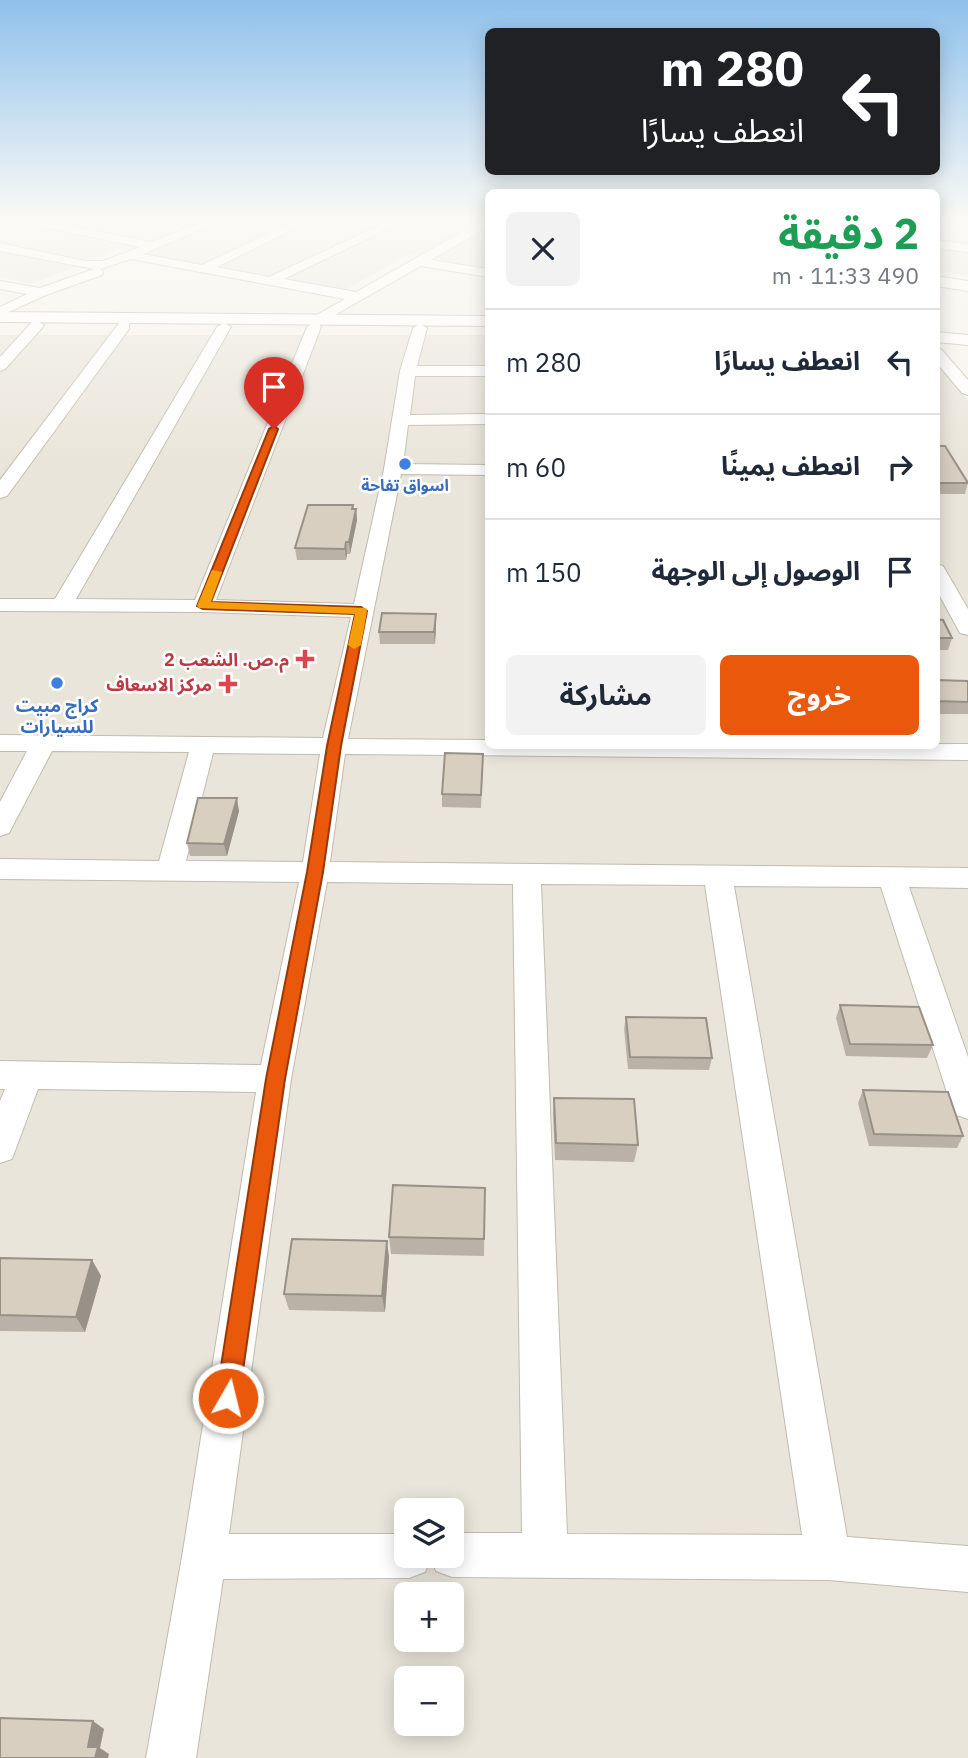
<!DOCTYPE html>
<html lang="ar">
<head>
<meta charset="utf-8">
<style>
  :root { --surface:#fff; --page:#f2f2f3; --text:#1f2937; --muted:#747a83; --line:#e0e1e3; --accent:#ea580c }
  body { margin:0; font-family:"IBM Plex Sans","Noto Sans Arabic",sans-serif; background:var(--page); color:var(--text); direction:rtl; height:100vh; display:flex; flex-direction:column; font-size:26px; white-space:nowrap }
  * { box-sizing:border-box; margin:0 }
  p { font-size:23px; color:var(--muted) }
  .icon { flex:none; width:38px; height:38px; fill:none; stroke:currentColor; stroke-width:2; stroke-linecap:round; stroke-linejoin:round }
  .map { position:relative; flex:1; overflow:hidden; direction:ltr }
  .details { position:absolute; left:485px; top:189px; width:455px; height:560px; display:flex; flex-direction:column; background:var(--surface); border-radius:10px; box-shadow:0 4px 18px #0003; direction:rtl }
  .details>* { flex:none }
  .banner { position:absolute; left:485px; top:28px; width:455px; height:147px; border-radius:10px; box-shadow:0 4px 18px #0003; direction:rtl; background:#202124; color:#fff; overflow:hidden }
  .buttons { position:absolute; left:394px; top:1498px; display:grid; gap:14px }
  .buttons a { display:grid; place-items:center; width:70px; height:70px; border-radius:10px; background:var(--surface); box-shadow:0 4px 18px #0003; font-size:35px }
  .pin { position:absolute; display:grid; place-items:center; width:60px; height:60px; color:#fff; margin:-72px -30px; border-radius:50% 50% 50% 0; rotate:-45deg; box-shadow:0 0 7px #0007 }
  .pin .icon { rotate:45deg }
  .me { position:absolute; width:77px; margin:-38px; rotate:8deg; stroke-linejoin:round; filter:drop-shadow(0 0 5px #0008) }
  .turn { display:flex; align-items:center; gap:24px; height:147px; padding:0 21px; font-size:32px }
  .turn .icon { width:91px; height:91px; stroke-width:2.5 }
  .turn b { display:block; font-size:49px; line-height:60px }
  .round { display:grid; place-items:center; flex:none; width:74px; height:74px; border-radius:10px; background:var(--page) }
  .summary { display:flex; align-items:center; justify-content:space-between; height:119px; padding:0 21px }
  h1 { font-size:42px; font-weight:700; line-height:52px; color:#1e9e55 }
  .primary-button { display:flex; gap:14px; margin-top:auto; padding:14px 21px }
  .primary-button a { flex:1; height:80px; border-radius:10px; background:var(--accent); color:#fff; font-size:28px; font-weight:700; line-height:80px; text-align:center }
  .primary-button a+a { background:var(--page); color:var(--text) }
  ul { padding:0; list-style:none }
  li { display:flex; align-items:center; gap:21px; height:105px; padding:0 21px; border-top:2px solid var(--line) }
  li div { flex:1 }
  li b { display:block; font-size:26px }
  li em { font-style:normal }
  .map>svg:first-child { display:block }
  .residential { fill:#eae5da; fill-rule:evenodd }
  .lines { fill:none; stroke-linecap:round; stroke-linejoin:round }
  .minor-casing { stroke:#c2bbae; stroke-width:2 }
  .tertiary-casing { stroke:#c2bbae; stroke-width:2 }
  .minor { fill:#fff; fill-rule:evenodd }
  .tertiary { fill:#fff; fill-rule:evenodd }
  .wall { fill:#bab2a6 }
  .shaded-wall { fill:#979187 }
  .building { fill:#d8cfc1; stroke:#979187; stroke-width:2 }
  .route { fill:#ea580c; stroke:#983908; stroke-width:2 }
  .slow { fill:#f59e0b }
  .shop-dot { fill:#3f7fe0; stroke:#fff; stroke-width:2.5 }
  .health-dot { fill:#e0444e; stroke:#fff; stroke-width:2.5 }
  .labels { text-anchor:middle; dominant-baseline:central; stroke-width:5; stroke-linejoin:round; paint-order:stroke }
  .far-shop-label { font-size:16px; font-weight:bold; fill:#366cbe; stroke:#fff }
  .health-label { font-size:18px; font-weight:bold; fill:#be3a42; stroke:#fff; text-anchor:end }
  .shop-label { font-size:18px; font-weight:bold; fill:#366cbe; stroke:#fff }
</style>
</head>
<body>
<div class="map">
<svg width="968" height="1758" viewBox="0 0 968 1758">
  <rect width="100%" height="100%" fill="#f6f3ec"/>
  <g class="residential">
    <polygon points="0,220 488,220 488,268 409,254 345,290 118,249 32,284 0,277"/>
    <polygon points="940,220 968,220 968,276 936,271 936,224"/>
    <path d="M0,335H488V746H936V358L968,401V1758H0ZM406,1510H452V1556H406ZM406,1594H452V1640H406ZM406,1678H452V1724H406Z"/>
  </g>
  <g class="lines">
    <defs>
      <g id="minor">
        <path d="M18,220H40L152,242L207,220H223L143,254L202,265L297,220H312L217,267L269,277L391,220H406L284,279L356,292L483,220H488V227L431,260L488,269V277L421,266L319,324L321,327L216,600L354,604L384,469L400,371L413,328L420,324L427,328L417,366H488V376H415L410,415L488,414V424L408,425L403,464L488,465V475L401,474L348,739L488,740V746L968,744V760L345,754L330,862L968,868V888L909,887L968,1057V1119L956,1115L951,1105L881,887L734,886L847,1537L968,1546V1592L828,1580L452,1577L436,1571L431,1558L425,1572L409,1578L223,1579L196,1758H146L182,1557L256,1092L38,1089L12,1159L0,1163V1101L5,1089H0V1061L261,1065L299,882L0,879V859L159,861L189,752L52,751L9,833L0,836V802L27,751H0V735L323,738L351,617L203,612L0,611V599H55L217,327L224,323L231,327L76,599L195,600L307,327L313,323V317L345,299L131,259L100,269L103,272L102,275L46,295L0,316V307L27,294L0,289V281L40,288L94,269L0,251V243L85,261H103L140,247L24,223ZM213,753L320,754L303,862L186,861ZM327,882L513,884L522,1533H452V1556H406V1534H229L291,1079ZM541,884L705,885L802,1535L567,1534Z"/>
        <polygon points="953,220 968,220 968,225 955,222"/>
        <polygon points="936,240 968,244 968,252 936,248"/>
        <polygon points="37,321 44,325 42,328 5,369 0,371 0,357 32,322"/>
        <polygon points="124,322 129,323 129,329 7,496 0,498 0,480 119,323"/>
        <polygon points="936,348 941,349 968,380 968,395 962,393 936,362"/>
        <polygon points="936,564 943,566 968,609 968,635 960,633 936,589"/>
      </g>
      <g id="tertiary">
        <polygon points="936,276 968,281 968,291 936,286"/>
        <polygon points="0,312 488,316 488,326 0,322"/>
        <polygon points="936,332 968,335 968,345 936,342"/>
      </g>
    </defs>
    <use href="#minor" class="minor-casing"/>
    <use href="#tertiary" class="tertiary-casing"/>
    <use href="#minor" class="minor"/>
    <use href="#tertiary" class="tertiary"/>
  </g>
  <g class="wall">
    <polygon points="936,446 968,482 965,494 936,494"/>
    <polygon points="353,505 354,509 356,509 357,520 350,554 347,554 346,560 297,560 295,548"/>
    <polygon points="936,619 952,638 948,650 936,650"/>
    <polygon points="436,626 435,644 380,644 379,632"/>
    <polygon points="936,680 968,681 968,714 936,714"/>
    <polygon points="483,766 481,808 442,807 442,794"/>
    <polygon points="239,811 227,856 190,856 187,843"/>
    <polygon points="840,1005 933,1045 927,1058 846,1056 836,1018"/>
    <polygon points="626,1017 712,1058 709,1070 628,1069 624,1029"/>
    <polygon points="863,1090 963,1136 957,1148 869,1146 858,1103"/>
    <polygon points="554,1098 638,1145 634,1162 555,1160 553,1115"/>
    <polygon points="485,1188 484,1256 391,1254 389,1237"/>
    <polygon points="389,1257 385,1312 289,1310 284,1294"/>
    <polygon points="0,1258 92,1260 101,1276 85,1332 0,1331"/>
  </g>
  <g class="shaded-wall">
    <polygon points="356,509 357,520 350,554 349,542"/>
    <polygon points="346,542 347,554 346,560 345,549"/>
    <polygon points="436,614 436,626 435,644 434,632"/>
    <polygon points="237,798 239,811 227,856 224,844"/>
    <polygon points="387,1241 389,1257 385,1312 382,1296"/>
    <polygon points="92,1260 101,1276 85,1332 76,1317"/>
    <polygon points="93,1721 104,1729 100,1748 109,1754 108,1758 95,1758 88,1747"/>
  </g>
  <g class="building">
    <polygon points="936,446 945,446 968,483 936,483"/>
    <polygon points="308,505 353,505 352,509 356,509 349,542 346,542 345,549 295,548"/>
    <polygon points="382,613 436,614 434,632 379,632"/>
    <polygon points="936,619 943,620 952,638 936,638"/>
    <polygon points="936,680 968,681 968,702 936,701"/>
    <polygon points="445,753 483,754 481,795 442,794"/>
    <polygon points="198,798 237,798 224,844 187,843"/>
    <polygon points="840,1005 919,1007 933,1045 850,1044"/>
    <polygon points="626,1017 706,1018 712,1058 630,1057"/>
    <polygon points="863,1090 948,1092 963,1136 874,1134"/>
    <polygon points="554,1098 634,1099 638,1145 556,1143"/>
    <polygon points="393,1185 485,1188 484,1239 389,1237"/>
    <polygon points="292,1239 387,1241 382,1296 284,1294"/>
    <polygon points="0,1258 92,1260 76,1317 0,1315"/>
    <polygon points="0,1718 93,1721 88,1747 98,1747 95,1758 0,1758"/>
  </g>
  <linearGradient id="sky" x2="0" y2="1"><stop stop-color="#8fc1ec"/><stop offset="0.47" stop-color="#fbfaf6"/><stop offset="1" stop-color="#fbfaf6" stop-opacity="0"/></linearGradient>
  <rect width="968" height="466" fill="url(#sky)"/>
  <polygon class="route" points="274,426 278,429 211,602 361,607 367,611 341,746 323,872 285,1079 239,1398 236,1406 228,1409 220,1406 216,1398 266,1079 307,872 327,746 355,614 203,609 197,606 269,429"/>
  <polygon class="slow" points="212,570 222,572 211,602 366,608 367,611 361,645 354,649 348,645 355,614 199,608 197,606"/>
  <g class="shop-dot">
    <circle cx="405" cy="464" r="7"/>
    <circle cx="57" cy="683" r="7"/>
  </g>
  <g class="health-dot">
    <path d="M301.5 648.5h7v7h7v7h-7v7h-7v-7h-7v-7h7z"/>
    <path d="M224.5 673.5h7v7h7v7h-7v7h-7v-7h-7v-7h7z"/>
  </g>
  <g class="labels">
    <g class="far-shop-label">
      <text x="405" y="485">اسواق تفاحة</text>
    </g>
    <g class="health-label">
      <text x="289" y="659">م.ص. الشعب 2</text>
      <text x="212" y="684">مركز الاسعاف</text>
    </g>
    <g class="shop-label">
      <text x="57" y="705">كراج مبيت<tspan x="57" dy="21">للسيارات</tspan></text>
    </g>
  </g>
</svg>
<div class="buttons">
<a><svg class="icon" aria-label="layers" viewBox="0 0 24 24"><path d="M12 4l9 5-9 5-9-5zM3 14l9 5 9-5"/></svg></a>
<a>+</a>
<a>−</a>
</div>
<div class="pin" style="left:274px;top:429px;background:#d93025"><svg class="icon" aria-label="arrive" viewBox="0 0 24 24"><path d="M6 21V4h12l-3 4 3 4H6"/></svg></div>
<svg class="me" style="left:228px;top:1398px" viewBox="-20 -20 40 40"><circle r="17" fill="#ea580c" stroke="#fff" stroke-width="3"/><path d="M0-11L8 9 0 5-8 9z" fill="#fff"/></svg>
<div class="banner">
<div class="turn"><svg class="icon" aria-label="left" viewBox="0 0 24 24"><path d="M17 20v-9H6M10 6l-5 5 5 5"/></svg><div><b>280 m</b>انعطف يسارًا</div></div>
</div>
<section class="details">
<div class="summary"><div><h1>2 دقيقة</h1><p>490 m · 11:33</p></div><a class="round"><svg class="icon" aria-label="close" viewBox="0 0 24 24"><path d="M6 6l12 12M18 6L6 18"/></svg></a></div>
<ul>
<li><svg class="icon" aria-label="left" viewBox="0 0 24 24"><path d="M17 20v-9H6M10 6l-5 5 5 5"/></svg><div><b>انعطف يسارًا</b></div><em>280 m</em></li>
<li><svg class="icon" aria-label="right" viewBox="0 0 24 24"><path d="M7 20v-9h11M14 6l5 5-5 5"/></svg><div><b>انعطف يمينًا</b></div><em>60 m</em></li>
<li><svg class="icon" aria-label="arrive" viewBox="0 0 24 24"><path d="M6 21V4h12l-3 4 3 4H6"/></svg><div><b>الوصول إلى الوجهة</b></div><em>150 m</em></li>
</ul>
<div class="primary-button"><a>خروج</a><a>مشاركة</a></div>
</section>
</div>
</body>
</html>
